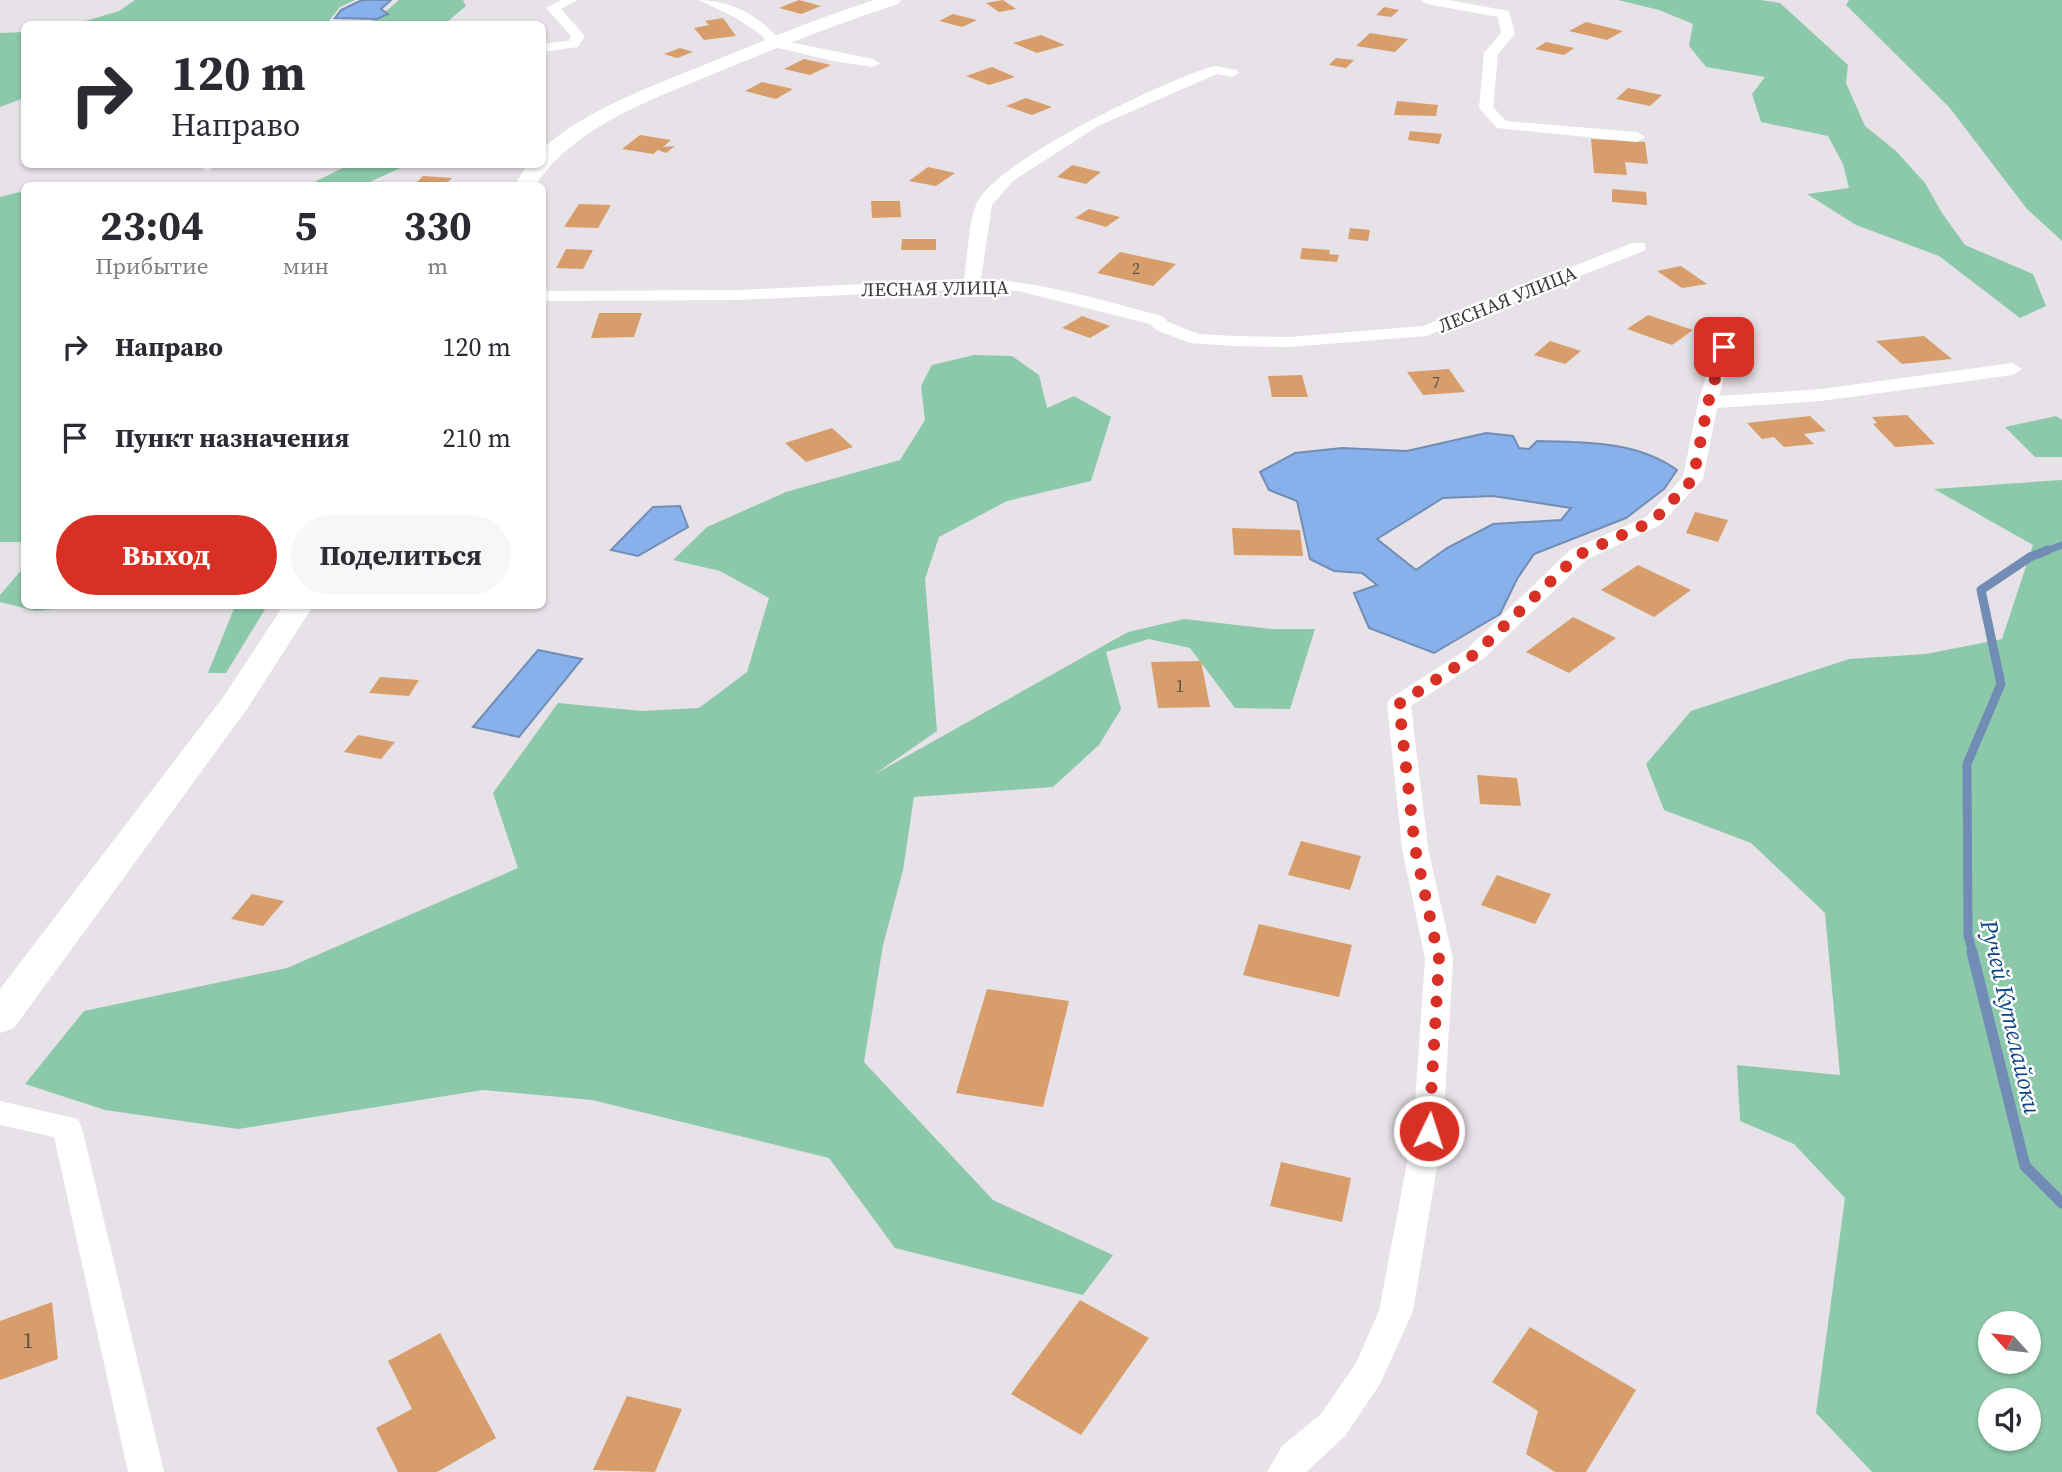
<!DOCTYPE html>
<html lang="ru">
<head>
<meta charset="utf-8">
<style>
  :root { --surface:#fff; --page:#f7f7f7; --text:#2b2b33; --muted:#7c7c81; --accent:#d93025 }
  body { margin:0; font-family:"Source Serif 4",serif; background:var(--page); color:var(--text); height:100vh; display:flex; flex-direction:column; font-size:26px; white-space:nowrap }
  * { box-sizing:border-box; margin:0 }
  p { font-size:23px; color:var(--muted) }
  .icon { flex:none; width:38px; height:38px; fill:none; stroke:currentColor; stroke-width:2; stroke-linecap:round; stroke-linejoin:round }
  .map { position:relative; flex:1; overflow:hidden }
  .sheet { position:absolute; left:21px; top:182px; width:525px; height:427px; display:flex; flex-direction:column; background:var(--surface); border-radius:10px; box-shadow:0 2px 5px #0004 }
  .sheet>* { flex:none }
  .top-card { position:absolute; left:21px; top:21px; width:525px; height:147px; border-radius:10px; box-shadow:0 2px 5px #0004; background:#fff; color:var(--text); overflow:hidden }
  .needle { width:46px; rotate:297deg }
  .fabs { position:absolute; left:1978px; top:1311px; display:grid; gap:14px }
  .fabs a { display:grid; place-items:center; width:63px; height:63px; border-radius:50%; background:var(--surface); box-shadow:0 2px 5px #0004; font-size:35px }
  .pin { position:absolute; display:grid; place-items:center; width:60px; height:60px; color:#fff; margin:-30px; border-radius:14px; box-shadow:0 4px 10px #0006 }
  .me { position:absolute; width:77px; margin:-38px; rotate:4deg; stroke-linejoin:round; filter:drop-shadow(0 0 5px #0008) }
  .turn { display:flex; align-items:center; gap:24px; height:147px; padding:0 35px; font-size:32px }
  .turn .icon { width:91px; height:91px; stroke-width:2.5 }
  .turn b { display:block; font-size:49px; line-height:60px }
  .eta { display:flex; justify-content:space-evenly; align-items:center; height:119px; text-align:center }
  .eta b { font-size:42px; font-weight:700; line-height:49px }
  .cta { display:flex; gap:14px; margin-top:auto; padding:14px 35px }
  .cta a { flex:1; height:80px; border-radius:42px; background:var(--accent); color:#fff; font-size:28px; font-weight:700; line-height:80px; text-align:center }
  .cta a+a { background:var(--page); color:var(--text) }
  ul { padding:0; list-style:none }
  li { display:flex; align-items:center; gap:21px; height:91px; padding:0 35px }
  li div { flex:1 }
  li b { display:block; font-size:26px }
  li em { font-style:normal }
  .map>svg:first-child { display:block }
  .green { fill:#8cc9aa; fill-rule:evenodd }
  .water { fill:#88b1eb; stroke:#718db6; stroke-width:2; fill-rule:evenodd }
  .lines { fill:none; stroke-linecap:round; stroke-linejoin:round }
  .stream-far2 { stroke:#718db6; stroke-width:7 }
  .stream-far1 { stroke:#718db6; stroke-width:9 }
  .stream { stroke:#718db6; stroke-width:11 }
  .building { fill:#d79e6b }
  .street { fill:#fff; fill-rule:evenodd }
  .secondary { fill:#fff; fill-rule:evenodd }
  .route { stroke:#d93025; stroke-width:12; stroke-dasharray:0 21.6 }
  .labels { text-anchor:middle; dominant-baseline:central; stroke-width:5; stroke-linejoin:round; paint-order:stroke }
  .far-number-label { font-size:16px; fill:#635348 }
  .far-street-label { font-size:19px; fill:#3c3a3c; stroke:#fff }
  .number-label { font-size:19px; fill:#635348 }
  .near-number-label { font-size:23px; fill:#635348 }
  .water-label { font-size:24px; font-style:italic; fill:#0f4487; stroke:#fff }
</style>
</head>
<body>
<div class="map">
<svg width="2062" height="1472" viewBox="0 0 2062 1472">
  <rect width="100%" height="100%" fill="#e7e2e7"/>
  <g class="green">
    <polygon points="135,0 355,0 340,7 328,22 75,24 119,11"/>
    <polygon points="399,0 463,0 466,6 447,22 437,24 362,24 377,19"/>
    <polygon points="1618,0 1761,0 1780,3 1848,65 1846,83 1865,126 1896,151 1925,183 1942,213 1965,245 2033,274 2046,306 2020,318 1939,256 1856,225 1807,194 1849,188 1843,164 1828,136 1761,122 1752,94 1765,77 1706,67 1689,46 1693,24 1659,10"/>
    <polygon points="1849,0 2062,0 2062,241 2027,209 1949,107 1846,5"/>
    <polygon points="24,32 24,98 0,107 0,33"/>
    <polygon points="351,164 407,164 407,165 363,185 308,185"/>
    <polygon points="24,191 24,542 0,542 0,197"/>
    <polygon points="974,355 1012,356 1039,375 1047,408 1074,396 1111,417 1091,481 1007,501 939,537 925,579 937,731 875,774 1128,632 1184,619 1273,629 1315,629 1290,709 1235,708 1190,648 1149,639 1106,652 1121,709 1099,745 1053,787 914,797 903,870 883,945 864,1062 993,1200 1113,1255 1083,1295 895,1248 829,1158 592,1100 483,1090 238,1129 105,1110 25,1084 84,1011 287,968 518,868 493,793 558,703 642,711 699,708 747,672 769,598 720,571 673,560 707,527 786,492 900,460 925,420 921,386 932,365"/>
    <polygon points="2056,416 2062,420 2062,457 2035,457 2005,427"/>
    <path d="M2062,480V1472H1872L1816,1413L1845,1198L1794,1144L1740,1121L1737,1065L1840,1075L1825,913L1751,843L1664,810L1646,764L1691,711L1849,659L1926,654L2002,639L2033,545L1934,489ZM1990,1323H2028V1362H1990ZM1990,1400H2028V1438H1990Z"/>
    <polygon points="24,567 24,606 82,606 36,611 0,602 0,595"/>
    <polygon points="235,606 267,606 226,673 208,673"/>
  </g>
  <g class="water">
    <polygon points="362,0 391,0 381,9 388,14 377,19 335,18 341,10"/>
    <path d="M1486,433L1513,436L1519,448L1529,449L1537,441C1585,442 1637,441 1677,470L1664,489L1626,518L1534,554L1517,579L1500,614L1434,653L1369,628L1354,593L1377,585L1362,573L1334,571L1310,559L1297,501L1269,490L1260,472L1295,453L1342,448L1407,451ZM1493,496L1571,508L1561,520L1493,524L1447,548L1416,570L1377,539L1443,498Z"/>
    <polygon points="680,506 688,527 638,556 611,550 653,507"/>
    <polygon points="538,650 582,659 519,737 473,727"/>
  </g>
  <g class="lines">
    <polyline class="stream-far2" points="2043,552 2062,545"/>
    <polyline class="stream-far1" points="1973,954 1968,935 1967,764 2001,684 1981,590 2030,557 2048,550"/>
    <polyline class="stream" points="1972,952 2025,1166 2062,1203"/>
  </g>
  <g class="building">
    <polygon points="799,0 821,6 801,14 779,8"/>
    <polygon points="1003,0 1016,9 999,12 986,3"/>
    <polygon points="1384,7 1399,10 1391,17 1376,15"/>
    <polygon points="953,14 977,20 962,27 939,21"/>
    <polygon points="723,18 736,36 704,40 694,28 709,25 705,21"/>
    <polygon points="1586,22 1623,31 1607,40 1569,31"/>
    <polygon points="1370,33 1408,39 1395,52 1356,46"/>
    <polygon points="1041,35 1065,45 1037,53 1013,43"/>
    <polygon points="1546,42 1574,48 1564,55 1535,49"/>
    <polygon points="680,48 693,52 677,58 664,54"/>
    <polygon points="1336,58 1354,60 1346,68 1329,65"/>
    <polygon points="804,59 831,65 810,75 784,69"/>
    <polygon points="992,67 1015,77 989,85 966,76"/>
    <polygon points="762,82 793,89 776,99 745,91"/>
    <polygon points="1628,88 1662,95 1650,106 1616,99"/>
    <polygon points="1026,98 1052,107 1032,115 1006,106"/>
    <polygon points="1397,101 1438,105 1436,116 1394,115"/>
    <polygon points="1410,131 1442,134 1439,144 1408,140"/>
    <polygon points="640,135 671,140 663,147 675,146 666,153 658,150 653,154 622,149"/>
    <polygon points="1591,139 1645,142 1648,164 1625,162 1627,175 1594,173"/>
    <polygon points="1072,165 1101,172 1086,184 1057,177"/>
    <polygon points="928,167 955,173 936,186 909,181"/>
    <polygon points="423,176 452,178 444,186 413,186"/>
    <polygon points="1612,189 1646,192 1647,205 1612,202"/>
    <polygon points="871,201 900,201 901,217 872,218"/>
    <polygon points="579,204 611,205 598,228 564,227"/>
    <polygon points="1089,209 1120,217 1106,227 1075,218"/>
    <polygon points="1350,228 1370,230 1368,241 1348,239"/>
    <polygon points="902,239 936,239 936,250 901,250"/>
    <polygon points="1302,248 1330,250 1329,254 1339,255 1337,262 1300,259"/>
    <polygon points="566,249 593,250 583,269 556,268"/>
    <polygon points="1120,252 1176,264 1153,286 1097,273"/>
    <polygon points="1681,266 1707,284 1682,288 1657,271"/>
    <polygon points="599,313 642,313 634,337 591,338"/>
    <polygon points="1648,315 1693,330 1672,345 1627,329"/>
    <polygon points="1082,316 1110,326 1090,338 1062,328"/>
    <polygon points="1924,336 1952,359 1902,364 1876,341"/>
    <polygon points="1550,341 1581,351 1565,364 1534,355"/>
    <polygon points="1449,369 1465,392 1423,395 1407,372"/>
    <polygon points="1302,375 1308,397 1272,397 1268,376"/>
    <polygon points="1907,415 1935,444 1895,447 1873,424 1877,423 1872,417"/>
    <polygon points="1810,416 1826,431 1804,434 1814,444 1784,447 1774,437 1762,439 1747,423"/>
    <polygon points="832,428 853,447 806,462 785,443"/>
    <polygon points="1695,512 1728,520 1718,542 1686,533"/>
    <polygon points="1232,528 1300,530 1303,556 1234,555"/>
    <polygon points="1638,565 1691,590 1654,617 1601,590"/>
    <polygon points="1573,617 1616,638 1569,673 1526,652"/>
    <polygon points="1201,661 1210,707 1158,708 1151,662"/>
    <polygon points="380,677 419,680 409,696 369,693"/>
    <polygon points="358,735 395,742 381,759 344,752"/>
    <polygon points="1477,775 1517,778 1521,806 1480,804"/>
    <polygon points="1301,841 1361,856 1350,890 1288,875"/>
    <polygon points="1497,875 1551,894 1535,924 1481,905"/>
    <polygon points="252,894 284,901 263,926 231,919"/>
    <polygon points="1259,924 1352,945 1339,997 1243,975"/>
    <polygon points="987,989 1069,1001 1043,1107 956,1093"/>
    <polygon points="1281,1162 1351,1178 1342,1222 1270,1206"/>
    <polygon points="1080,1300 1149,1338 1081,1435 1011,1394"/>
    <polygon points="52,1302 58,1359 0,1380 0,1321"/>
    <polygon points="1530,1327 1636,1390 1586,1472 1555,1472 1526,1454 1538,1411 1492,1382"/>
    <polygon points="440,1333 496,1438 437,1472 398,1472 376,1428 412,1409 388,1361"/>
    <polygon points="627,1396 682,1409 655,1472 593,1470"/>
  </g>
  <g class="lines">
    <g class="street">
      <polygon points="561,0 578,0 561,9 585,36 578,47 542,52 542,44 568,41 571,36 546,8"/>
      <path d="M699,0C730,0 760,16 780,40L873,59L880,63L873,67L833,61L770,46L760,34L736,18Z"/>
      <polygon points="1421,0 1448,0 1509,11 1515,34 1498,54 1493,107 1506,121 1637,132 1645,137 1637,142 1497,128 1479,108 1484,53 1501,33 1498,17 1427,4"/>
      <path d="M1215,66L1237,70L1239,73L1232,77L1217,74L1098,126L1013,181L992,205L981,279C1044,282 1102,300 1162,316L1168,322L1199,334L1234,336L1290,337L1423,326L1632,243H1644L1646,247L1644,251L1426,336L1290,347L1234,346L1190,343L1156,330L1150,324L1018,291L972,289L740,300L542,301V291L740,290L964,279C968,257 968,225 976,205C992,162 1169,78 1215,66Z"/>
      <polygon points="199,164 215,164 216,166 208,171 203,169"/>
      <polygon points="1724,341 1733,347 1719,396 1821,389 2013,363 2022,369 2013,375 1821,401 1717,408 1703,479 1660,525 1586,560 1483,659 1411,706 1428,848 1453,959 1443,1131 1413,1311 1380,1384 1345,1436 1306,1472 1267,1472 1282,1446 1321,1414 1356,1363 1379,1311 1413,1131 1425,959 1402,848 1387,703 1391,698 1467,649 1570,550 1646,517 1683,477 1698,403 1715,347"/>
      <polygon points="0,1101 78,1119 82,1128 164,1472 128,1472 54,1137 0,1125"/>
    </g>
    <g class="secondary">
      <path d="M874,0H901L898,4C839,23 781,46 723,70C657,98 577,123 535,186H514L528,164H542V149C586,110 645,89 699,67C757,43 815,19 874,0Z"/>
      <polygon points="283,606 313,606 247,709 14,1028 0,1033 0,989 224,696"/>
    </g>
  </g>
  <g class="lines">
    <polyline class="route" points="1429,1131 1439,959 1415,848 1399,704 1475,654 1578,555 1653,521 1693,479 1708,403 1724,347"/>
  </g>
  <g class="labels">
    <g class="far-number-label">
      <text x="1136" y="268">2</text>
      <text x="1436" y="382">7</text>
    </g>
    <g class="far-street-label">
      <text transform="translate(935 288) rotate(-1)">ЛЕСНАЯ УЛИЦА</text>
      <text transform="translate(1507 299) rotate(-22)">ЛЕСНАЯ УЛИЦА</text>
    </g>
    <g class="number-label">
      <text x="1180" y="685">1</text>
    </g>
    <g class="near-number-label">
      <text x="28" y="1340">1</text>
    </g>
    <g class="water-label">
      <text transform="translate(2011 1017) rotate(77)">Ручей Кутелайоки</text>
    </g>
  </g>
</svg>
<div class="fabs">
<a><svg class="needle" viewBox="-14 -14 28 28"><path d="M0-13l5 13h-10z" fill="#e53935"/><path d="M0 13l5-13h-10z" fill="#7c7c81"/></svg></a>
<a><svg class="icon" aria-label="sound" viewBox="0 0 24 24"><path d="M4 9h4l5-4v14l-5-4H4zM17 9q2 3 0 6"/></svg></a>
</div>
<div class="pin" style="left:1724px;top:347px;background:#d93025"><svg class="icon" aria-label="arrive" viewBox="0 0 24 24"><path d="M6 21V4h12l-3 4 3 4H6"/></svg></div>
<svg class="me" style="left:1429px;top:1131px" viewBox="-20 -20 40 40"><circle r="17" fill="#d93025" stroke="#fff" stroke-width="3"/><path d="M0-11L8 9 0 5-8 9z" fill="#fff"/></svg>
<div class="top-card">
<div class="turn"><svg class="icon" aria-label="right" viewBox="0 0 24 24"><path d="M7 20v-9h11M14 6l5 5-5 5"/></svg><div><b>120 m</b>Направо</div></div>
</div>
<section class="sheet">
<div class="eta">
<div><b>23:04</b><p>Прибытие</p></div>
<div><b>5</b><p>мин</p></div>
<div><b>330</b><p>m</p></div>
</div>
<ul>
<li><svg class="icon" aria-label="right" viewBox="0 0 24 24"><path d="M7 20v-9h11M14 6l5 5-5 5"/></svg><div><b>Направо</b></div><em>120 m</em></li>
<li><svg class="icon" aria-label="arrive" viewBox="0 0 24 24"><path d="M6 21V4h12l-3 4 3 4H6"/></svg><div><b>Пункт назначения</b></div><em>210 m</em></li>
</ul>
<div class="cta"><a>Выход</a><a>Поделиться</a></div>
</section>
</div>
</body>
</html>
